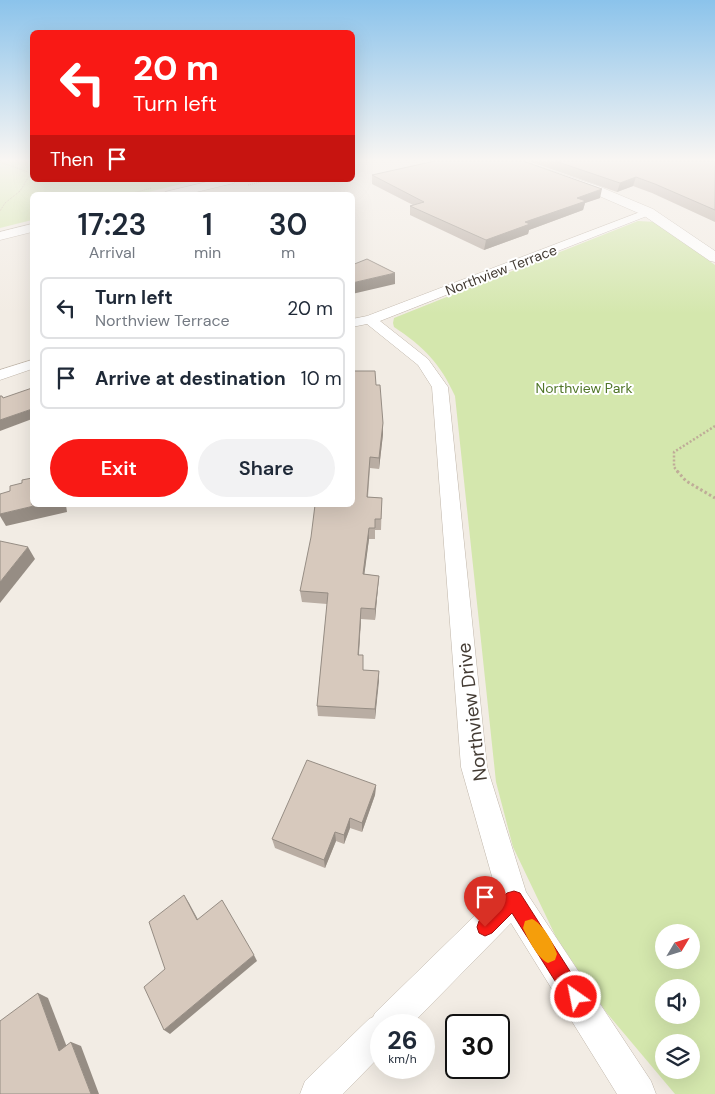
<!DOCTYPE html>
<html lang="en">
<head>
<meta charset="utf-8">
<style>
  :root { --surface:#fff; --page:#f2f2f3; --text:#1f2937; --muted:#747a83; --line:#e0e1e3; --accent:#f91915 }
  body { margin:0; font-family:"DM Sans",sans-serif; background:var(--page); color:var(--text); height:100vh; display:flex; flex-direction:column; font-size:19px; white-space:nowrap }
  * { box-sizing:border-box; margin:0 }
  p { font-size:16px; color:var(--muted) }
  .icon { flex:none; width:28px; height:28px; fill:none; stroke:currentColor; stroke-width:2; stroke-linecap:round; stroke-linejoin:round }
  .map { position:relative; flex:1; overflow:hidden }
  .drawer { position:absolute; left:30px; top:192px; width:325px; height:315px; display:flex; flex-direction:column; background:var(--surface); border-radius:8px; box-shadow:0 5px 20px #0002 }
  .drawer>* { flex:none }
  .banner { position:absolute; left:30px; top:30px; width:325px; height:152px; border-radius:8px; box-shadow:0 5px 20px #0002; background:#f91915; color:#fff; overflow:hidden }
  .needle { width:32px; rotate:52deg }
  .buttons { position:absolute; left:655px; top:924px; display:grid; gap:10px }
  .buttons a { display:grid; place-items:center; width:45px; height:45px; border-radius:50%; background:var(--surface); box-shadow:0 5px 20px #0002; font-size:25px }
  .speed { position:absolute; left:370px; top:1014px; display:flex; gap:10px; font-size:25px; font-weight:700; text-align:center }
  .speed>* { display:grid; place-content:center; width:65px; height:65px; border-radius:50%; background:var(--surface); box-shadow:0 5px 20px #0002; line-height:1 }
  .speed small { font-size:12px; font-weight:400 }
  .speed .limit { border:2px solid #111; border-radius:8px; background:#fff; color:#111 }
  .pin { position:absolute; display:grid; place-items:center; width:42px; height:42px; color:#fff; margin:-51px -21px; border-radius:50% 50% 50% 0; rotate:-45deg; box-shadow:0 0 5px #0007 }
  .pin .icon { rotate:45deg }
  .me { position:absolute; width:55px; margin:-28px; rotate:327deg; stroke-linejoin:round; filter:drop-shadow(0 0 4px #0008) }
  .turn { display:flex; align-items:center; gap:18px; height:105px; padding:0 20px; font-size:22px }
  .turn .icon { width:65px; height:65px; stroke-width:2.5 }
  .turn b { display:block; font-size:35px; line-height:42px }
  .then { display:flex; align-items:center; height:48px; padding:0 20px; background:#0003; gap:10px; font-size:19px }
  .eta { display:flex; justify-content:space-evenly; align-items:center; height:85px; text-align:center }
  .eta b { font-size:30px; font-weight:600; line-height:35px }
  .button { display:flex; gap:10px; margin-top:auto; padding:10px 20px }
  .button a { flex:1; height:58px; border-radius:30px; background:var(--accent); color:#fff; font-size:20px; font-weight:600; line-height:58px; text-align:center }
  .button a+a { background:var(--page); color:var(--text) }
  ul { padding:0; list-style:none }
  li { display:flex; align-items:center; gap:15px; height:62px; margin:0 10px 8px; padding:0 10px; border:2px solid var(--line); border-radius:8px }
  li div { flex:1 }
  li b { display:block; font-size:19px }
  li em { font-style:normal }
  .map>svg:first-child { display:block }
  .green { fill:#d4e7ad; fill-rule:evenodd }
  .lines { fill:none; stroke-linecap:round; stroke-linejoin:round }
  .minor-casing { stroke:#c0b6aa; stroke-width:1 }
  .tertiary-casing { stroke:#c0b6aa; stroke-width:1 }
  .path-far2 { stroke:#bfac98; stroke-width:1; stroke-dasharray:1 1; stroke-linecap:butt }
  .path-far1 { stroke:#bfac98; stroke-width:2.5; stroke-dasharray:2 2; stroke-linecap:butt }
  .path { stroke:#bfac98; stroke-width:3; stroke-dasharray:2.5 2.5; stroke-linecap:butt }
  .minor { fill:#fff; fill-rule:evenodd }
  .tertiary { fill:#fff; fill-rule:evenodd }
  .wall { fill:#b9ada3 }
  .shaded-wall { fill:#968d84 }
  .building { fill:#d7c9bd; stroke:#968d84 }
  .route { fill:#f91915; stroke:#a2100e }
  .slow { fill:#f59e0b }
  .labels { text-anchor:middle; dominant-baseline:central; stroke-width:4; stroke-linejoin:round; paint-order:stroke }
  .far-street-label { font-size:14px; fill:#443c34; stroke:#fff }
  .far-park-label { font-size:14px; fill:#507628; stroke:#fff }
  .near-street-label { font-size:19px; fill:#443c34; stroke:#fff }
</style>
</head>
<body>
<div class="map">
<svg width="715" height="1094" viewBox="0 0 715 1094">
  <rect width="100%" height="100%" fill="#f2ece4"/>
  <g class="green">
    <polygon points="0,161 32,161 32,180 198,180 136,195 32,195 32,220 0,228"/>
    <path d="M638,221L656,222L715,265V1094H675L606,1012L556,937L513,847L496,782L455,396C440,363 424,347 394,327L393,323L394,318L404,314ZM664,932H691V960H664ZM664,988H691V1015H664ZM664,1042H691V1070H664Z"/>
  </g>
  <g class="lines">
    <defs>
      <g id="minor">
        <polygon points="648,209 652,210 653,212 652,214 380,321 428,359 448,387 487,767 526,892 651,1081 656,1094 617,1094 511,923 411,1025 381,1025 381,1055 343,1094 300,1094 305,1081 369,1019 373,1017 375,1013 497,894 461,767 432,387 418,365 367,324 352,327 352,319 367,316"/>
        <polygon points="32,360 32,369 0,380 0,370"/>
      </g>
      <g id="tertiary">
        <polygon points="507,161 523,161 598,186 653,209 715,251 715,262 710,261 643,215 590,192 509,163"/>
        <polygon points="215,180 236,180 234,183 184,195 163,195 165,192"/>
        <polygon points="32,224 32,232 0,240 0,232"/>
      </g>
    </defs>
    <use href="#minor" class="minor-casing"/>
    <use href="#tertiary" class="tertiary-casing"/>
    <g class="path-far2">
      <polyline points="31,161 31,173"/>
      <polyline points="0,162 31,173 20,191 5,203 0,211"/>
      <polyline points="248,185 269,180"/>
      <polyline points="125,195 152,188"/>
    </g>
    <polyline class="path-far1" points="678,472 674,467 674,452 715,426"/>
    <polyline class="path" points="677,471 686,481 715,498"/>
    <use href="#minor" class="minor"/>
    <use href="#tertiary" class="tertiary"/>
  </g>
  <g class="wall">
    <polygon points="429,161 523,161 600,198 585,203 583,210 529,230 528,234 484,250 410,215 410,206 413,205 372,184 372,175 432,162"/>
    <polygon points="528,161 715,161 715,222 652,193 633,186 617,192"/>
    <polygon points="376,385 383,423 383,434 379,469 370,468 368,497 382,498 381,530 375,530 375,539 369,539 364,574 379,576 375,620 361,619 359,655 363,670 379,671 375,719 318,716 317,706 327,604 302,602 300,591 352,505"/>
    <polygon points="376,785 375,795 362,832 350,828 344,844 336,841 325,868 275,848 272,839"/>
  </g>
  <g class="shaded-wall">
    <polygon points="636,177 633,186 617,192 620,183"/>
    <polygon points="602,189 600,198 585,203 583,210 529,230 528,234 484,250 486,240 577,198"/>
    <polygon points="395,273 395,284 352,294 352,283"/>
    <polygon points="32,409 32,419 0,431 0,420"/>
    <polygon points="383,423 383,434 379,469 379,458"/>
    <polygon points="38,505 66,505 67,512 6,526 0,516 0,514"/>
    <polygon points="369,528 369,539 363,585 363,574"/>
    <polygon points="28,547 35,559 0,603 0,582"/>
    <polygon points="379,576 375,620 375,609"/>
    <polygon points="361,608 361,619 358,665 358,655"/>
    <polygon points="379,671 379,681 375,719 375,709"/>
    <polygon points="376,785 375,795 362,832 362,823"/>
    <polygon points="350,818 350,828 344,844 344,835"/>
    <polygon points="335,832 336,841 325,868 324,860"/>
    <polygon points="184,895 189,903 202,927 197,920"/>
    <polygon points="254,955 257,961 170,1034 164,1030"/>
    <polygon points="38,993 48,998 70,1055 59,1051"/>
    <polygon points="71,1042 81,1046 99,1094 91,1094"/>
  </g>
  <g class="building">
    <polygon points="435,161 523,161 602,189 577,198 586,201 525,222 530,224 486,240 410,206 424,202 372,175"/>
    <polygon points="555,161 715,161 715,210 655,184 636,177 620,183"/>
    <polygon points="367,259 395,273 352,283 352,265"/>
    <polygon points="352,371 375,371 376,385 380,385 383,423 379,458 370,457 367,497 382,498 381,519 375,519 375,528 369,528 363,574 379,576 375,609 361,608 358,655 363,655 363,670 379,671 375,709 317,706 328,593 300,591 311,537 315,505 352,505"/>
    <polygon points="32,388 32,409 0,420 0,396 2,396 3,398"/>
    <polygon points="32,478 32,505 38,505 0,514 0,494 10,491 10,486 22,483 22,480"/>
    <polygon points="0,541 28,547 0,582"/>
    <polygon points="307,760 376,785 362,823 350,818 344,835 335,832 324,860 272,839"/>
    <polygon points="184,895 197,920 222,900 254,955 164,1030 144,987 165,969 149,922"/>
    <polygon points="38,993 59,1051 71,1042 91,1094 0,1094 0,1021"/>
  </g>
  <linearGradient id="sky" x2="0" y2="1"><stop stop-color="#8bc3eb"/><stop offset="0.51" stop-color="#f9f6f3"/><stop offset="1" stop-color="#f9f6f3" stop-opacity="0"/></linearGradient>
  <rect width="715" height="314" fill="url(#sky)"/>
  <polygon class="route" points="514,891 520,893 582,990 585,997 582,1003 576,1006 569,1003 512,913 492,933 485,936 479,933 477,927 479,921 507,893"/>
  <path class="slow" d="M532,919C543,924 553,942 557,954L555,960L548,963C537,958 528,939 523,928L525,921Z"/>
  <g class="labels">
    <g class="far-street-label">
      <text transform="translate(501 270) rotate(-21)">Northview Terrace</text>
    </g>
    <g class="far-park-label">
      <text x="584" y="388">Northview Park</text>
    </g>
    <g class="near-street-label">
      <text transform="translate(472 712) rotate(-97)">Northview Drive</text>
    </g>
  </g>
</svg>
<div class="buttons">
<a><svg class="needle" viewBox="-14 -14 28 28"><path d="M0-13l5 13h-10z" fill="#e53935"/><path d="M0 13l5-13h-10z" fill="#747a83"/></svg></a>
<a><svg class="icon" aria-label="sound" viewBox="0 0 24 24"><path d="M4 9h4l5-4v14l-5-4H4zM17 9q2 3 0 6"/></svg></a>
<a><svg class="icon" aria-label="layers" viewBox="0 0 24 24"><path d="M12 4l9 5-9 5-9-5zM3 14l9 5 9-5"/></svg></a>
</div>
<div class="speed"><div>26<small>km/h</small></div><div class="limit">30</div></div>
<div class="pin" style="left:485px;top:927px;background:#d93025"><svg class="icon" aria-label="arrive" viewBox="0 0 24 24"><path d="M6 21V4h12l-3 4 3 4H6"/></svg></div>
<svg class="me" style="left:576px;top:997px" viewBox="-20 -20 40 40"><circle r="17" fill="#f91915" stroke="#fff" stroke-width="3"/><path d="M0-11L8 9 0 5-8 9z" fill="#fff"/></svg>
<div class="banner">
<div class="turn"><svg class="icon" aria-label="left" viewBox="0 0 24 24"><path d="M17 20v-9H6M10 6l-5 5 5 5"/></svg><div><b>20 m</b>Turn left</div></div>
<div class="then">Then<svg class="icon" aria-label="arrive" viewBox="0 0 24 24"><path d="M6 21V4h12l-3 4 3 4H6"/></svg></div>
</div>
<section class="drawer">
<div class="eta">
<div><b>17:23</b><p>Arrival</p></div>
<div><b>1</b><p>min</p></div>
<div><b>30</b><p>m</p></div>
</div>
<ul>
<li><svg class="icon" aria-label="left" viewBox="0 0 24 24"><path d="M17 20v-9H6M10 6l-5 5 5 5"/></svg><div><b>Turn left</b><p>Northview Terrace</p></div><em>20 m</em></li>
<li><svg class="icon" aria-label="arrive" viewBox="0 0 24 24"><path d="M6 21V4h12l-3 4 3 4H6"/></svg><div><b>Arrive at destination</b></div><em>10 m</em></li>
</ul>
<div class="button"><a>Exit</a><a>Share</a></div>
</section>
</div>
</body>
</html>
